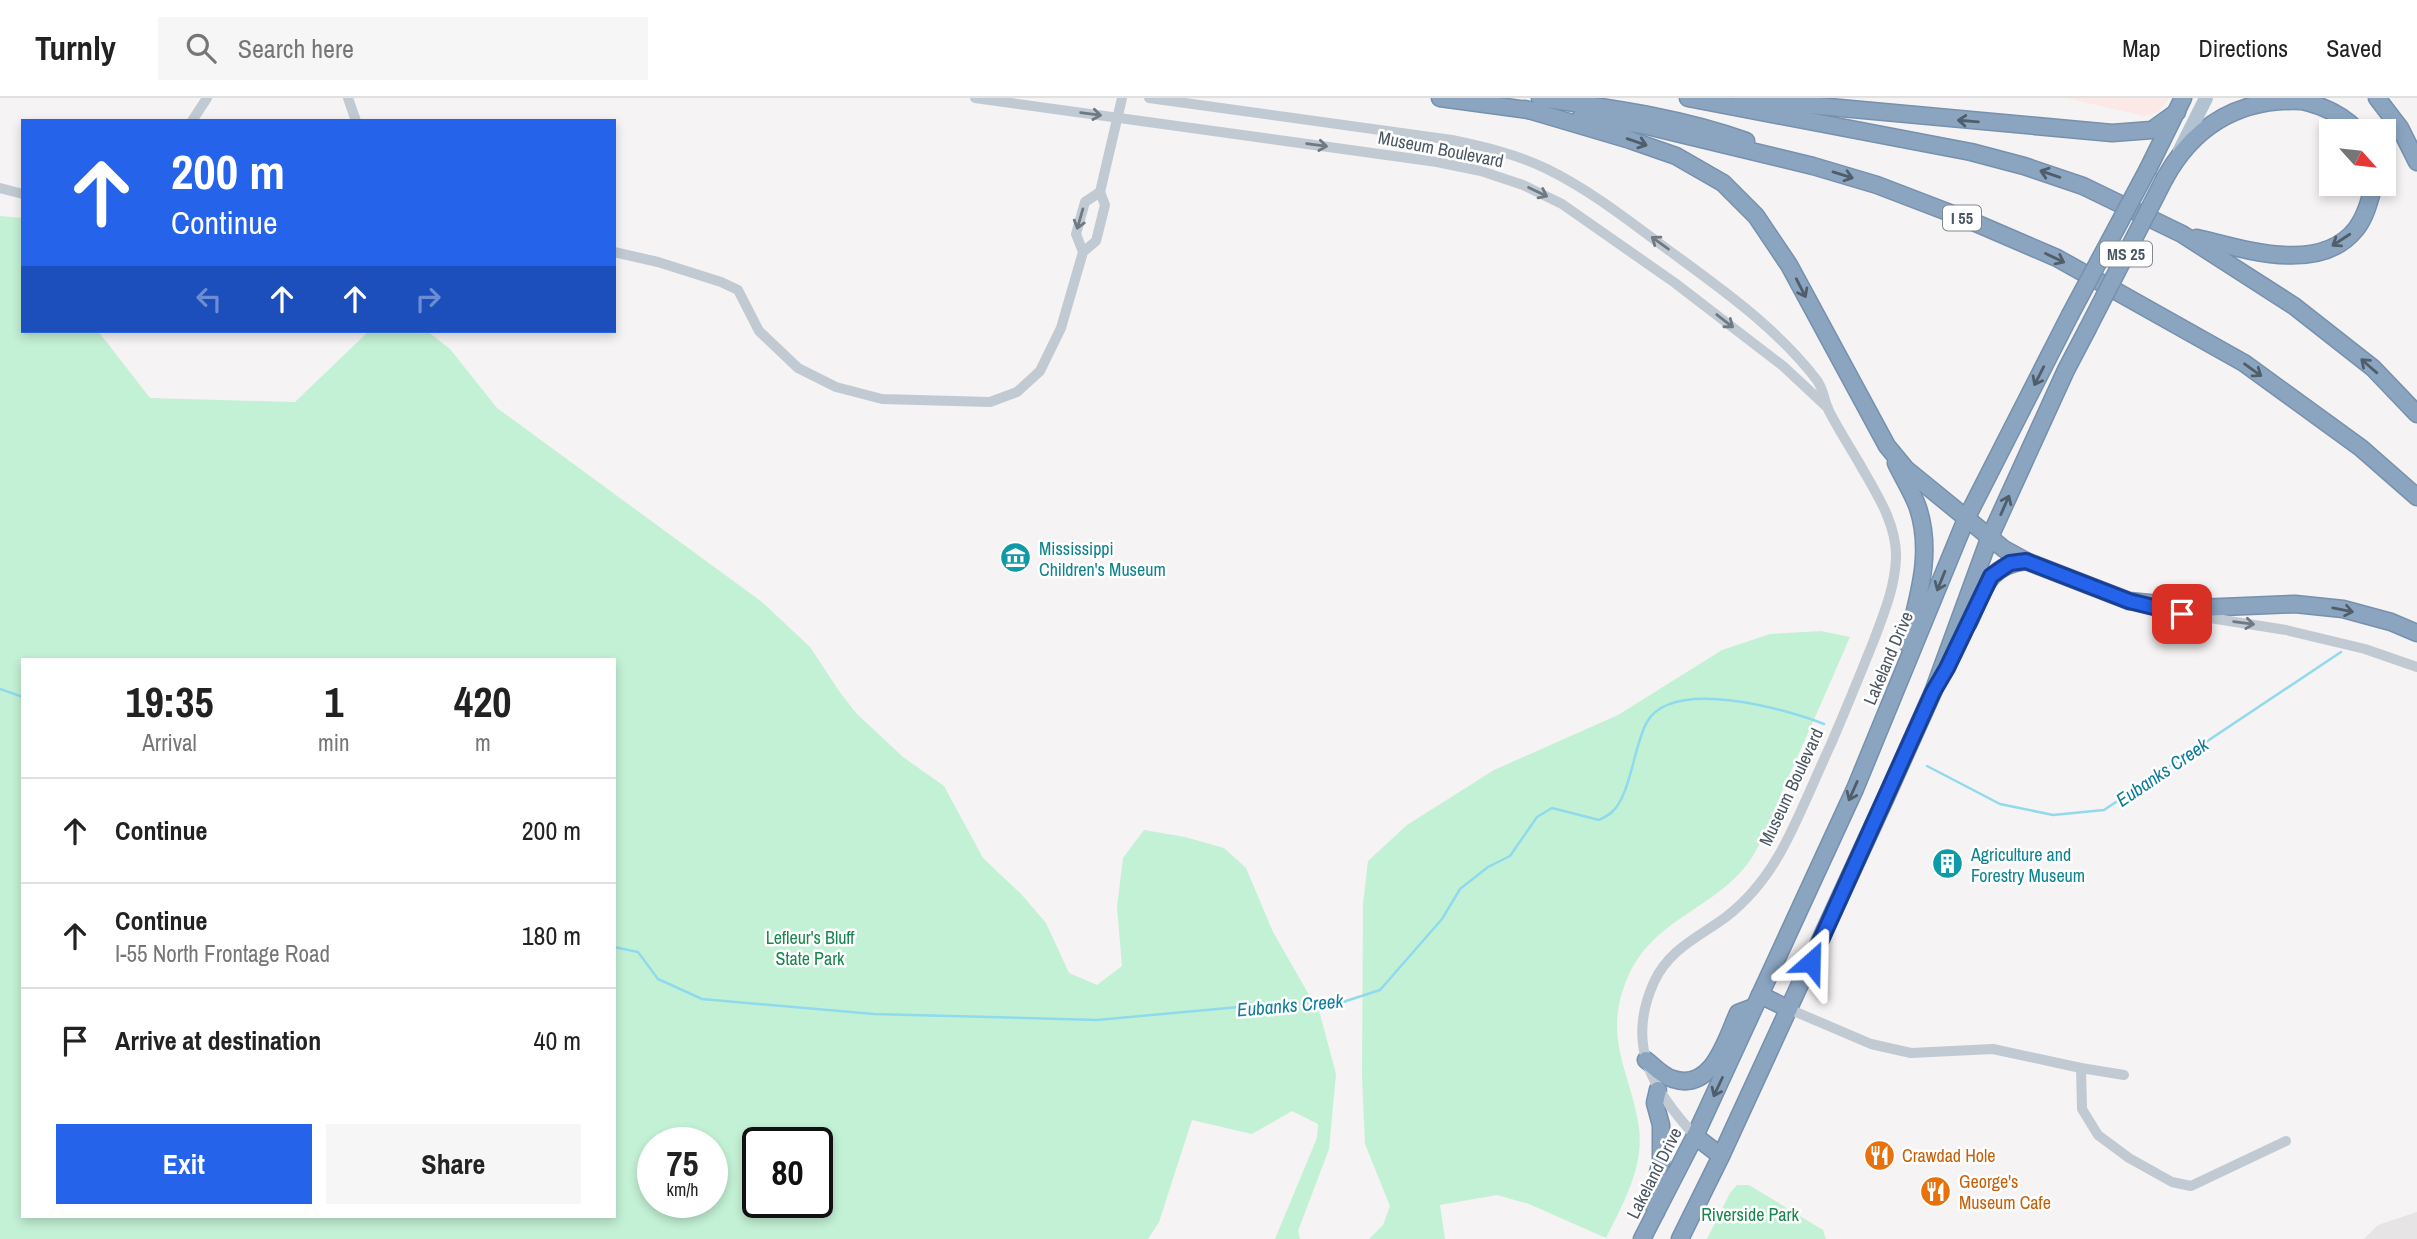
<!DOCTYPE html>
<html lang="en">
<head>
<meta charset="utf-8">
<style>
  :root { --surface:#fff; --page:#f6f6f6; --text:#222; --muted:#767676; --line:#e0e0e0; --accent:#2563eb }
  body { margin:0; font-family:"Archivo Narrow",sans-serif; background:var(--page); color:var(--text); height:100vh; display:flex; flex-direction:column; font-size:26px; white-space:nowrap }
  * { box-sizing:border-box; margin:0 }
  p { font-size:23px; color:var(--muted) }
  .icon { flex:none; width:38px; height:38px; fill:none; stroke:currentColor; stroke-width:2; stroke-linecap:round; stroke-linejoin:round }
  .map { position:relative; flex:1; overflow:hidden }
  .panel { position:absolute; left:21px; top:560px; width:595px; height:560px; display:flex; flex-direction:column; background:var(--surface); border-radius:0px; box-shadow:0 4px 10px #0003 }
  .panel>* { flex:none }
  .hud { position:absolute; left:21px; top:21px; width:595px; height:214px; border-radius:0px; box-shadow:0 4px 10px #0003; background:#2563eb; color:#fff; overflow:hidden }
  .needle { width:46px; rotate:117deg }
  .buttons { position:absolute; left:2319px; top:21px; display:grid; gap:14px }
  .buttons a { display:grid; place-items:center; width:77px; height:77px; border-radius:0px; background:var(--surface); box-shadow:0 4px 10px #0003; font-size:35px }
  .speed { position:absolute; left:637px; top:1029px; display:flex; gap:14px; font-size:35px; font-weight:700; text-align:center }
  .speed>* { display:grid; place-content:center; width:91px; height:91px; border-radius:50%; background:var(--surface); box-shadow:0 4px 10px #0003; line-height:1 }
  .speed small { font-size:18px; font-weight:400 }
  .speed .limit { border:4px solid #111; border-radius:10px; background:#fff; color:#111 }
  .pin { position:absolute; display:grid; place-items:center; width:60px; height:60px; color:#fff; margin:-30px; border-radius:14px; box-shadow:0 4px 10px #0006 }
  .me { position:absolute; width:77px; margin:-38px; rotate:25deg; stroke-linejoin:round; filter:drop-shadow(0 0 5px #0008) }
  .turn { display:flex; align-items:center; gap:24px; height:147px; padding:0 35px; font-size:32px }
  .turn .icon { width:91px; height:91px; stroke-width:2.5 }
  .turn b { display:block; font-size:49px; line-height:60px }
  .lanes { display:flex; align-items:center; height:66px; padding:0 35px; background:#0003; justify-content:center; gap:35px; direction:ltr }
  .lanes .off { opacity:.35 }
  .eta { display:flex; justify-content:space-evenly; align-items:center; height:119px; text-align:center }
  .eta b { font-size:42px; font-weight:700; line-height:49px }
  .action { display:flex; gap:14px; margin-top:auto; padding:14px 35px }
  .action a { flex:1; height:80px; border-radius:0px; background:var(--accent); color:#fff; font-size:28px; font-weight:700; line-height:80px; text-align:center }
  .action a+a { background:var(--page); color:var(--text) }
  ul { padding:0; list-style:none }
  li { display:flex; align-items:center; gap:21px; height:105px; padding:0 35px; border-top:2px solid var(--line) }
  li div { flex:1 }
  li b { display:block; font-size:26px }
  li em { font-style:normal }
  header { display:flex; align-items:center; gap:42px; box-sizing:border-box; height:98px; padding:0 35px; background:var(--surface); border-bottom:2px solid var(--line) }
  header strong { font-size:33px }
  nav { display:flex; gap:38px; margin-inline-start:auto; font-size:24px }
  .search { width:490px; height:63px; background:var(--page); display:flex; align-items:center; gap:18px; box-sizing:border-box; padding:0 24px; border-radius:0px; color:var(--muted); font-size:26px }
  .map>svg:first-child { display:block }
  .education { fill:#e6e4e5 }
  .medical { fill:#fce8e6 }
  .green { fill:#c3f1d5; fill-rule:evenodd }
  .lines { fill:none; stroke-linecap:round; stroke-linejoin:round }
  .stream { stroke:#90daee; stroke-width:2.5 }
  .highway-casing { stroke:#7690ad; stroke-width:19 }
  .minor { stroke:#c1cad2; stroke-width:10 }
  .major { stroke:#b3c2d1; stroke-width:14 }
  .highway { stroke:#8ba5c1; stroke-width:16 }
  .highway-bridge-casing { stroke:#7690ad; stroke-width:19; stroke-linecap:butt }
  .highway-bridge { stroke:#8ba5c1; stroke-width:16 }
  .oneway { stroke:#6e7983 }
  .oneway2 { stroke:#505e6b }
  .route-casing { stroke:#184099; stroke-width:18 }
  .route { stroke:#2563eb; stroke-width:12 }
  .labels { text-anchor:middle; dominant-baseline:central; stroke-width:5; stroke-linejoin:round; paint-order:stroke }
  .shield { fill:#fff; stroke:#808990; stroke-width:2 }
  .shield-label { font-size:16px; font-weight:bold; fill:#4a5661 }
  .street-label { font-size:18px; fill:#4a5661; stroke:#fff }
  .culture-label { font-size:18px; fill:#0d838f; stroke:#fff; text-anchor:start }
  .park-label { font-size:18px; fill:#17864f; stroke:#fff }
  .food-label { font-size:18px; fill:#c56008; stroke:#fff; text-anchor:start }
  .water-label { font-size:19px; font-style:italic; fill:#0c7c9b; stroke:#fff }
</style>
</head>
<body>
<header>
<strong>Turnly</strong>
<div class="search"><svg class="icon" aria-label="search" viewBox="0 0 24 24"><circle cx="10" cy="10" r="6"/><path d="M15 15l6 6"/></svg>Search here</div>
<nav><a>Map</a><a>Directions</a><a>Saved</a></nav>
</header>
<div class="map">
<svg width="2417" height="1141" viewBox="0 0 2417 1141">
  <rect width="100%" height="100%" fill="#f5f3f3"/>
  <polygon class="education" points="2417,1114 2417,1141 2364,1141 2378,1127"/>
  <polygon class="medical" points="2065,0 2169,0 2158,14 2145,18"/>
  <g class="green">
    <path d="M0,118L23,120V233H98L150,300L295,304L369,233H427L450,251L497,310L762,504L810,549L839,593L856,615L903,659L944,688L983,760L1022,797L1046,825L1069,875L1097,887L1122,868L1117,809L1123,760L1144,732L1185,739L1224,750L1246,770L1273,834L1320,916L1336,976L1329,1051L1298,1133L1300,1141H1275L1317,1040L1318,1026L1292,1013L1252,1036L1192,1022L1159,1124L1148,1141H0ZM23,562H614V1118H23ZM653,1045H712V1104H653ZM758,1045H817V1104H758Z"/>
    <path d="M1821,533L1850,539C1829,587 1808,636 1786,684C1775,709 1766,738 1751,761C1716,812 1653,819 1627,881C1602,941 1631,974 1639,1030C1644,1069 1623,1106 1606,1140L1529,1106L1497,1097L1440,1107L1445,1141H1369L1383,1127L1390,1108L1365,1046L1362,978L1363,806L1368,763L1407,727L1494,672L1618,617L1722,552L1770,536Z"/>
    <polygon points="1737,1087 1749,1087 1823,1132 1826,1141 1707,1141 1730,1095"/>
  </g>
  <g class="lines">
    <g class="stream">
      <polyline points="0,591 23,599"/>
      <polyline points="1927,668 2000,706 2053,717 2104,712 2341,554"/>
      <path d="M614,849L638,854L658,881L702,901L874,916L1097,922L1272,906L1340,905L1380,892L1442,821L1460,791L1488,769L1510,758L1537,719L1552,710L1599,722C1603,720 1609,717 1612,714C1631,697 1634,646 1647,624C1673,579 1786,611 1824,626"/>
    </g>
    <defs>
      <g id="highway">
        <polyline points="1440,0 1535,13"/>
        <path d="M1540,0C1609,10 1680,19 1746,43"/>
        <polyline points="1688,0 1971,54 2024,68 2083,88 2182,136 2294,208 2373,270 2417,316"/>
        <polyline points="2377,0 2400,30 2417,64"/>
        <polyline points="1742,1 2112,35 2152,32 2177,14"/>
        <polyline points="1525,11 1630,42 1676,58 1723,85 1756,118 1789,167 1887,348 1906,371 2004,451 2026,463 2129,503 2198,510 2295,506 2343,511 2391,524 2417,535"/>
        <polyline points="1581,19 1643,27 1813,68 1877,87 1971,123 2057,160 2244,265 2361,350 2417,399"/>
        <polyline points="2148,71 2183,0"/>
        <path d="M2165,80C2194,28 2239,0 2302,3C2324,8 2343,17 2358,33"/>
        <path d="M2197,140C2243,151 2320,177 2356,131C2366,118 2370,101 2374,86"/>
        <path d="M1896,365C1903,380 1913,395 1918,410C1933,456 1918,499 1907,545"/>
        <path d="M1968,526C1984,494 1985,468 2026,463"/>
        <polyline points="1760,897 1789,911"/>
        <path d="M1646,962C1654,968 1662,978 1673,981C1712,994 1726,942 1738,915L1754,909"/>
        <polyline points="1695,1038 1721,1058"/>
        <polyline points="1656,1114 1651,1099 1661,1064 1661,1027 1655,1005 1658,992"/>
        <polyline points="1642,1141 1695,1038 1855,691 1966,421 2070,217"/>
        <polyline points="1680,1141 1721,1058 1886,699 1933,594 1989,441 2066,272 2087,232"/>
      </g>
    </defs>
    <use href="#highway" class="highway-casing"/>
    <g class="minor">
      <polyline points="348,0 356,23"/>
      <polyline points="975,0 1437,64 1481,73 1523,87 1562,106 1675,185 1783,268 1828,310"/>
      <path d="M1149,0L1452,42C1485,49 1516,56 1547,71C1590,92 1628,122 1667,151C1720,190 1775,228 1816,281C1823,289 1824,301 1828,311C1837,329 1848,346 1858,363C1874,392 1897,424 1896,460C1895,489 1884,515 1874,542C1860,577 1846,611 1831,646C1816,678 1803,711 1787,742C1772,772 1753,798 1726,819C1699,839 1669,851 1654,884C1625,948 1653,991 1695,1038"/>
      <polyline points="192,23 207,0"/>
      <polyline points="0,90 23,96"/>
      <polyline points="614,154 658,164 721,184 738,192 759,233 798,270 836,289 882,301 990,304 1017,294 1040,273 1061,230 1083,154 1096,143 1105,107 1100,94 1122,0"/>
      <polyline points="1083,154 1076,136 1085,104 1100,94"/>
      <polyline points="2172,514 2286,532 2365,551 2417,569"/>
      <polyline points="1789,911 1871,946 1911,955 1993,951 2081,970 2082,1011 2098,1037 2129,1060 2172,1084 2191,1088 2286,1043"/>
      <polyline points="2081,970 2124,977"/>
    </g>
    <polyline class="major" points="2180,52 2206,0"/>
    <use href="#highway" class="highway"/>
    <defs>
      <g id="highway-bridge">
        <polyline points="2070,217 2148,71"/>
        <polyline points="2087,232 2165,80"/>
      </g>
    </defs>
    <use href="#highway-bridge" class="highway-bridge-casing"/>
    <use href="#highway-bridge" class="highway-bridge"/>
  </g>
  <defs><path id="oneway-shaft" d="M-6 0H5M1.5-3L5.5 0L1.5 3" fill="none" stroke-width="1.6" stroke-linecap="round" stroke-linejoin="round" transform="scale(1.75)"/></defs>
  <g class="oneway">
    <use href="#oneway-shaft" transform="translate(1091 16) rotate(8)"/>
    <use href="#oneway-shaft" transform="translate(1317 47) rotate(8)"/>
    <use href="#oneway-shaft" transform="translate(1538 94) rotate(26)"/>
    <use href="#oneway-shaft" transform="translate(1080 121) rotate(106)"/>
    <use href="#oneway-shaft" transform="translate(1660 145) rotate(-144)"/>
    <use href="#oneway-shaft" transform="translate(1725 223) rotate(38)"/>
    <use href="#oneway-shaft" transform="translate(2244 525) rotate(8)"/>
  </g>
  <g class="oneway2">
    <use href="#oneway-shaft" transform="translate(1968 23) rotate(-175)"/>
    <use href="#oneway-shaft" transform="translate(1637 44) rotate(19)"/>
    <use href="#oneway-shaft" transform="translate(2050 76) rotate(-161)"/>
    <use href="#oneway-shaft" transform="translate(1843 77) rotate(17)"/>
    <use href="#oneway-shaft" transform="translate(2341 142) rotate(147)"/>
    <use href="#oneway-shaft" transform="translate(2055 160) rotate(26)"/>
    <use href="#oneway-shaft" transform="translate(1801 190) rotate(63)"/>
    <use href="#oneway-shaft" transform="translate(2369 268) rotate(-139)"/>
    <use href="#oneway-shaft" transform="translate(2253 272) rotate(36)"/>
    <use href="#oneway-shaft" transform="translate(2039 278) rotate(117)"/>
    <use href="#oneway-shaft" transform="translate(2005 407) rotate(-66)"/>
    <use href="#oneway-shaft" transform="translate(1941 483) rotate(112)"/>
    <use href="#oneway-shaft" transform="translate(2343 512) rotate(11)"/>
    <use href="#oneway-shaft" transform="translate(1853 693) rotate(114)"/>
    <use href="#oneway-shaft" transform="translate(1718 989) rotate(115)"/>
  </g>
  <g class="lines">
    <defs>
      <polyline id="route" points="1811,864 1933,594 1947,570 1991,478 2010,465 2026,463 2129,503 2182,516"/>
    </defs>
    <use href="#route" class="route-casing"/>
    <use href="#route" class="route"/>
  </g>
  <defs>
    <symbol id="museum-disc" viewBox="-11 -11 22 22"><circle r="9.5" fill="#0f9aa8" stroke="#fff"/><path d="M0-6L6-3V-2H-6V-3ZM-5-1h2V3h-2ZM-1-1h2V3h-2ZM3-1h2V3H3ZM-6 4H6V6H-6Z" fill="#fff"/></symbol>
    <symbol id="building-disc" viewBox="-11 -11 22 22"><circle r="9.5" fill="#0f9aa8" stroke="#fff"/><path d="M-4-6H4V6H1V3H-1V6H-4ZM-2.5-4.3h1.7v1.8h-1.7ZM.8-4.3h1.7v1.8H.8ZM-2.5-1h1.7V.8h-1.7ZM.8-1h1.7V.8H.8Z" fill="#fff"/></symbol>
    <symbol id="restaurant-disc" viewBox="-11 -11 22 22"><circle r="9.5" fill="#e8710a" stroke="#fff"/><path d="M-5-6h1v4h1v-4h1v4h1v-4h1v5L-1.5 .5V6h-2V.5L-5-1ZM5-6V6H3V1.5H1.5Q1.5-4 5-6Z" fill="#fff"/></symbol>
  </defs>
  <g fill-rule="evenodd">
    <use href="#museum-disc" x="998" y="442" width="35" height="35"/>
    <use href="#building-disc" x="1930" y="748" width="35" height="35"/>
    <use href="#restaurant-disc" x="1862" y="1040" width="35" height="35"/>
    <use href="#restaurant-disc" x="1918" y="1076" width="35" height="35"/>
  </g>
  <g class="labels">
    <g class="shield">
      <rect x="1943" y="107.5" width="38" height="25" rx="5"/>
      <rect x="2100" y="143.5" width="52" height="25" rx="5"/>
    </g>
    <g class="shield-label">
      <text x="1962" y="120">I 55</text>
      <text x="2126" y="156">MS 25</text>
    </g>
    <g class="street-label">
      <text transform="translate(1441 51) rotate(11)">Museum Boulevard</text>
      <text transform="translate(1888 560) rotate(-67)">Lakeland Drive</text>
      <text transform="translate(1791 689) rotate(-65)">Museum Boulevard</text>
      <text transform="translate(1654 1075) rotate(-63)">Lakeland Drive</text>
    </g>
    <g class="culture-label">
      <text x="1039" y="450">Mississippi<tspan x="1039" dy="21">Children's Museum</tspan></text>
      <text x="1971" y="756">Agriculture and<tspan x="1971" dy="21">Forestry Museum</tspan></text>
    </g>
    <g class="park-label">
      <text x="810" y="839">Lefleur's Bluff<tspan x="810" dy="21">State Park</tspan></text>
      <text x="1750" y="1116">Riverside Park</text>
    </g>
    <g class="food-label">
      <text x="1902" y="1057">Crawdad Hole</text>
      <text x="1959" y="1083">George's<tspan x="1959" dy="21">Museum Cafe</tspan></text>
    </g>
    <g class="water-label">
      <text transform="translate(2162 674) rotate(-34)">Eubanks Creek</text>
      <text transform="translate(1290 907) rotate(-5)">Eubanks Creek</text>
    </g>
  </g>
</svg>
<div class="buttons">
<a><svg class="needle" viewBox="-14 -14 28 28"><path d="M0-13l5 13h-10z" fill="#e53935"/><path d="M0 13l5-13h-10z" fill="#767676"/></svg></a>
</div>
<div class="speed"><div>75<small>km/h</small></div><div class="limit">80</div></div>
<div class="pin" style="left:2182px;top:516px;background:#d93025"><svg class="icon" aria-label="arrive" viewBox="0 0 24 24"><path d="M6 21V4h12l-3 4 3 4H6"/></svg></div>
<svg class="me" style="left:1811px;top:864px" viewBox="-20 -20 40 40"><path d="M0-17L14 15 0 8-14 15z" fill="#2563eb" stroke="#fff" stroke-width="4"/></svg>
<div class="hud">
<div class="turn"><svg class="icon" aria-label="ahead" viewBox="0 0 24 24"><path d="M12 20V5M6 11l6-6 6 6"/></svg><div><b>200 m</b>Continue</div></div>
<div class="lanes"><svg class="icon off" aria-label="left" viewBox="0 0 24 24"><path d="M17 20v-9H6M10 6l-5 5 5 5"/></svg><svg class="icon" aria-label="ahead" viewBox="0 0 24 24"><path d="M12 20V5M6 11l6-6 6 6"/></svg><svg class="icon" aria-label="ahead" viewBox="0 0 24 24"><path d="M12 20V5M6 11l6-6 6 6"/></svg><svg class="icon off" aria-label="right" viewBox="0 0 24 24"><path d="M7 20v-9h11M14 6l5 5-5 5"/></svg></div>
</div>
<section class="panel">
<div class="eta">
<div><b>19:35</b><p>Arrival</p></div>
<div><b>1</b><p>min</p></div>
<div><b>420</b><p>m</p></div>
</div>
<ul>
<li><svg class="icon" aria-label="ahead" viewBox="0 0 24 24"><path d="M12 20V5M6 11l6-6 6 6"/></svg><div><b>Continue</b></div><em>200 m</em></li>
<li><svg class="icon" aria-label="ahead" viewBox="0 0 24 24"><path d="M12 20V5M6 11l6-6 6 6"/></svg><div><b>Continue</b><p>I-55 North Frontage Road</p></div><em>180 m</em></li>
<li><svg class="icon" aria-label="arrive" viewBox="0 0 24 24"><path d="M6 21V4h12l-3 4 3 4H6"/></svg><div><b>Arrive at destination</b></div><em>40 m</em></li>
</ul>
<div class="action"><a>Exit</a><a>Share</a></div>
</section>
</div>
</body>
</html>
